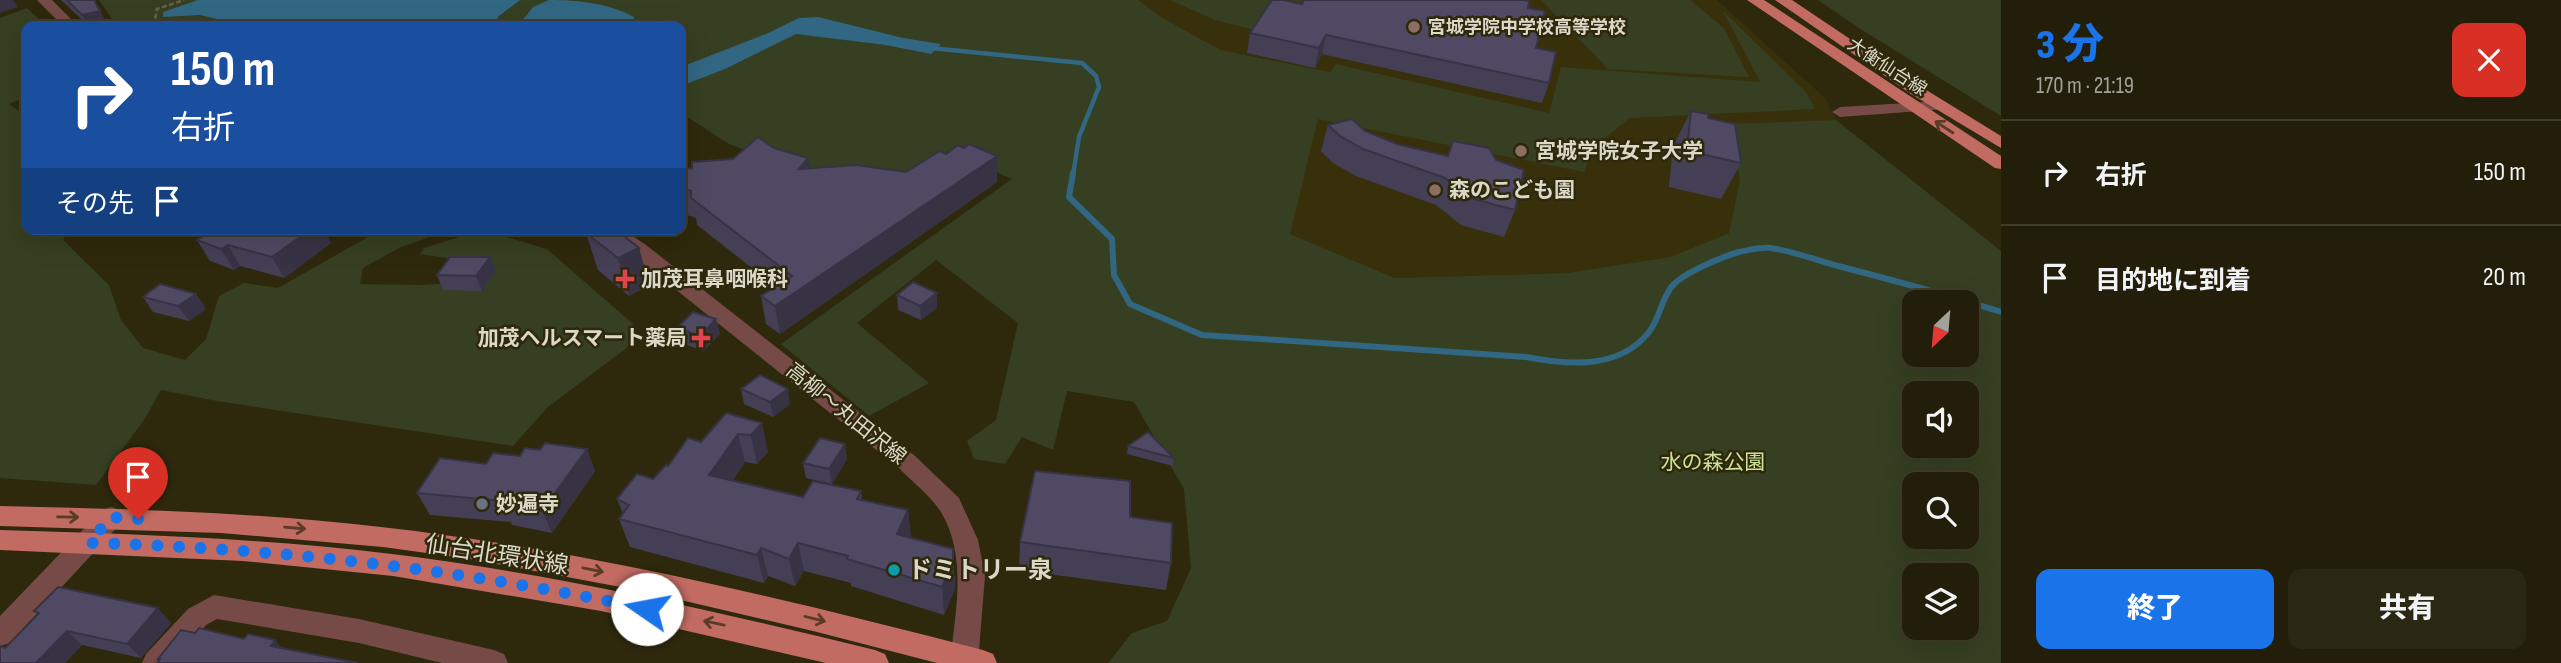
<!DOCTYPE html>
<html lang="ja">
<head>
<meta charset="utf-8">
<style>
  :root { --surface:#221e09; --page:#2a2712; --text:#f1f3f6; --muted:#a2a29c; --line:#3f3c2a; --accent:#1a73e8 }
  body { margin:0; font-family:"Sofia Sans Condensed","Noto Sans JP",sans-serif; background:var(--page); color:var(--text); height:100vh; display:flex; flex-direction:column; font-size:26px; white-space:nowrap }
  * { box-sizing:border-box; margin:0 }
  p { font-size:23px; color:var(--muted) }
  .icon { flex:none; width:38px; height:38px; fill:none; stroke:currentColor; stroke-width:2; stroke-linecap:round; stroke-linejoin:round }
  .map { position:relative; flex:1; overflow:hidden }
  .details { display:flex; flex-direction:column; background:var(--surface); width:560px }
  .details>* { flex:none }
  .hud { position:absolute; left:21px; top:21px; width:665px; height:214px; border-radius:14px; box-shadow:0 7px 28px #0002,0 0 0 2px var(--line); background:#1a4fa0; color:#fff; overflow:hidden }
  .needle { width:46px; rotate:206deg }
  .controls { position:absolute; left:1902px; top:290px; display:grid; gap:14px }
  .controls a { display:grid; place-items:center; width:77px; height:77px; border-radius:14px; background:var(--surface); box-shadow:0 7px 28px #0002,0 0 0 2px var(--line); font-size:35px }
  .pin { position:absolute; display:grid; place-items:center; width:60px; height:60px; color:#fff; margin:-72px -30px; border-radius:50% 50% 50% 0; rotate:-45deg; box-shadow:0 0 7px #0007 }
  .pin .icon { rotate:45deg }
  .me { position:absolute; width:77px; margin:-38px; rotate:282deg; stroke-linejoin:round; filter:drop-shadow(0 0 5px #0008) }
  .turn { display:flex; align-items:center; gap:24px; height:147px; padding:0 35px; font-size:32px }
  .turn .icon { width:91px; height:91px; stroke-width:2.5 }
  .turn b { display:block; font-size:49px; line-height:60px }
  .then { display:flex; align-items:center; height:66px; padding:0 35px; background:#0003; gap:14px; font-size:26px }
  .round { display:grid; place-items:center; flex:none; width:74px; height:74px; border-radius:14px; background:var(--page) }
  .head { display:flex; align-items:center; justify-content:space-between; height:119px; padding:0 35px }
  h1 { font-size:42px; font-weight:800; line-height:52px; color:var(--accent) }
  .cta { display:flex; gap:14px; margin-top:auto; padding:14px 35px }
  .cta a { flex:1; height:80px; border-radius:14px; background:var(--accent); color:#fff; font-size:28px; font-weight:800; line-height:80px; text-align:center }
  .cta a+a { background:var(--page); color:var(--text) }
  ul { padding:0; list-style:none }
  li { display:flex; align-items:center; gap:21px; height:105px; padding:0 35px; border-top:2px solid var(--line) }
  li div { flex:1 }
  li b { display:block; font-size:26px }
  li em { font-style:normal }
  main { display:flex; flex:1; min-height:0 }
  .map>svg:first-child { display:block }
  .built { fill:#38300b }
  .green { fill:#363f21; fill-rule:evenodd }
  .water { fill:#326783 }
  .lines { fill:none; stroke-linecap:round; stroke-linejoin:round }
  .stream-far1 { stroke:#326783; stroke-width:4.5 }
  .stream { stroke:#326783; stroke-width:6 }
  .path { stroke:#67624a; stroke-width:2.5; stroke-dasharray:5 2.5; stroke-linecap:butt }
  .minor { fill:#764b47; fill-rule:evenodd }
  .major { fill:#c26b63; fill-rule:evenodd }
  .wall { fill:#443f55 }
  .shaded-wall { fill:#373345 }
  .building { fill:#4f4963; stroke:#373345; stroke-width:2 }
  .oneway { stroke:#5a3c26 }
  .route { stroke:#1a73e8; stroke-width:12; stroke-dasharray:0 21.6 }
  .education-dot { fill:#8d6e63; stroke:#2e280c; stroke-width:2.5 }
  .health-dot { fill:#e0444e; stroke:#2e280c; stroke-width:2.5 }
  .worship-dot { fill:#6b7280; stroke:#2e280c; stroke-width:2.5 }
  .culture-dot { fill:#0f9aa8; stroke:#2e280c; stroke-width:2.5 }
  .labels { text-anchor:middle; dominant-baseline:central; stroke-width:5; stroke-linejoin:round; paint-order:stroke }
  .far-poi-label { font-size:18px; font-weight:bold; fill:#dbd8c7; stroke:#2e280c; text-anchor:start }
  .far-street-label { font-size:18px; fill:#dbd8c7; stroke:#2e280c }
  .poi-label { font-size:21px; font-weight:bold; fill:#dbd8c7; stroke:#2e280c; text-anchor:start }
  .street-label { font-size:21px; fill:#dbd8c7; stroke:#2e280c }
  .park-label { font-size:21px; fill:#cae195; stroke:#2e280c }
  .near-street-label { font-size:24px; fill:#dbd8c7; stroke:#2e280c }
  .near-poi-label { font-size:24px; font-weight:bold; fill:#dbd8c7; stroke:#2e280c; text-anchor:start }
</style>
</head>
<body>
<main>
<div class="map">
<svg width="2001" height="663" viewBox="0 0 2001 663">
  <rect width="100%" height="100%" fill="#2e280c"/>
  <polygon class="built" points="1029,0 1717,0 1825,98 1836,120 1726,124 1740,179 1729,233 1670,257 1567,273 1395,278 1290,234"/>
  <g class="green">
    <path d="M99,0H1138L1161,17L1220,50L1330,72L1336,64L1549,113L1561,67L1760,82L1723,11L1806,92L1815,109L1630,118L1594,147L1584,172L1318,119L1290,234L1395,278L1567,273L1670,257L1729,233L1740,179L1725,124L1836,120L2001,251V663H1108L1132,633L1167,621L1191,568L1184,489L1134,402L1067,391L1053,450L1022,437L1005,464L974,459L967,441L996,420L1018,323L936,260L857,323L929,383L869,416L781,344L1012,179L965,158L900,192L832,182L729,144L681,113V26H636L634,17L603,6L634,26H107L115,23ZM1914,303H1967V355H1914ZM1914,394H1967V446H1914ZM1914,485H1967V537H1914ZM1914,576H1967V628H1914Z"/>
    <polygon points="1170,0 1306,0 1296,18 1254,30 1215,20"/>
    <polygon points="1541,0 1690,0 1724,28 1749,77 1608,69"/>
    <polygon points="1818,0 2001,0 2001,116 1862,30"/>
    <polygon points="27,8 46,26 26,26 26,97 9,104 26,116 26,229 71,229 63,240 109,285 121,320 143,348 185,360 206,339 219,296 244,283 278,288 382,229 452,229 399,248 363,268 360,284 422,285 483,281 493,265 420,254 424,248 482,230 547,249 633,324 628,347 548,407 513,446 217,401 161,390 144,420 96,485 0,478 0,18"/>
  </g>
  <g class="water">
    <polygon points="198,0 520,0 499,16 493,26 375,26 377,22 373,19 334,26 278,26 254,22 229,22 200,15 163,17 163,12"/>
    <path d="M549,0C578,0 608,3 634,17L636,26H518L533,7Z"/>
    <polygon points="818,17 903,38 941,44 931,54 886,45 796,34 725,69 681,86 681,67 766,34 799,18"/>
  </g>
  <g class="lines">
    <polyline class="stream-far1" points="931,48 1082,63 1096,76 1099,87 1079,137 1073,175"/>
    <path class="stream" d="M1073,173L1069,197L1112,239L1114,275L1130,304L1202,335L1526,357C1568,365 1619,370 1649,332C1659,319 1661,302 1670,289C1679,274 1722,257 1739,252C1749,250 1761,247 1771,248C1793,251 1816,260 1838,266C1893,280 1947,295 2001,312"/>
    <polyline class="path" points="154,26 157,9 184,0"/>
    <g class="minor">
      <polygon points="37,0 52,0 78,26 63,26"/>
      <polygon points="1941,101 1949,106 1947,109 1840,117 1832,112 1840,107"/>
      <path d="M600,229H622L646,245L915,456L959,498L978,540L985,576L978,663H950C955,613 968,558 941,512C931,496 912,482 899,468Z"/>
      <polygon points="111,507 120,510 123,517 120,524 10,643 0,646 0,616 102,510"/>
      <polygon points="214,595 359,619 494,650 504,654 508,663 442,663 359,643 217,619 206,625 174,663 142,663 146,654 188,609"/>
    </g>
    <g class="major">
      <polygon points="1747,0 1764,0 2001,156 2001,169 1995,168"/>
      <polygon points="1775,0 1792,0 1923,88 2001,136 2001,148 1911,94"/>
      <path d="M0,506C127,509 254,512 381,527C585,550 785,599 983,650L993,654L997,663H937L813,631L642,591L470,559L383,547L221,533L0,526Z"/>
      <path d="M0,530C131,534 261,538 392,554C555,574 715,611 875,650L885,654L889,663H826L601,611L393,576L243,561L0,550Z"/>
    </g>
  </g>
  <g class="wall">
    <polygon points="61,0 94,0 107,24 96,26 89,26"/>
    <polygon points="1302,4 1528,8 1536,48 1549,83 1542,103 1322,54 1315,68 1247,53 1250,33"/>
    <polygon points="1691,111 1708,118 1741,163 1721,199 1669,187 1673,146"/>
    <polygon points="1328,125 1365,131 1515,210 1504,237 1461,225 1436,205 1356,176 1333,163 1321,151"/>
    <polygon points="774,148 810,168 906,172 946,154 964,148 997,156 997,182 780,334 766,324 761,296 775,286 697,225 696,218 687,215 681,189 733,159"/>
    <polygon points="249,233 331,243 284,278 240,266 234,270 210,261 197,240"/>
    <polygon points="586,233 639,248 649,285 629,296 598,270"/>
    <polygon points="490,257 496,272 482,291 443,290 437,275"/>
    <polygon points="937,293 937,308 921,320 898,310 897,295"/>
    <polygon points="196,294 206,309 189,321 153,312 143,297"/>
    <polygon points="716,319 720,334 704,351 681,343 677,328"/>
    <polygon points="741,389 790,404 773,417 744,404"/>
    <polygon points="726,413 768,452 757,464 745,462 733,480 803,497 861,491 862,500 908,510 911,538 955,576 955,589 944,615 851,586 851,583 804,571 795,586 768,576 764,583 630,547 619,519 623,514 617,499 653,479 668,466 701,442"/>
    <polygon points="1128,446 1174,458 1173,466 1127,454"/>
    <polygon points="587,449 595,471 552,533 512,525 511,522 430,515 417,493 486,464 540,450"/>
    <polygon points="847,459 832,484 806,478 803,463"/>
    <polygon points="1130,517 1171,563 1166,590 1019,570 1020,542"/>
    <polygon points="34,611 171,623 141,658 82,645 65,663 0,663 5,648 37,614"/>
  </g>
  <g class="shaded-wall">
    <polygon points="0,0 13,0 18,7 0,13"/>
    <polygon points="94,0 107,24 96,26 89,26 82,15"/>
    <polygon points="1326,35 1322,54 1315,68 1319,48"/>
    <polygon points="997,156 997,182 780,334 775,306"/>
    <polygon points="808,158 812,184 799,169"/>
    <polygon points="311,229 324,229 331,243 284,278 272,257"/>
    <polygon points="228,245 240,266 234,270 221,249"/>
    <polygon points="639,248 649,285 629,296 618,258"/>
    <polygon points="490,257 496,272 482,291 476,276"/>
    <polygon points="937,293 937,308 921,320 920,306"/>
    <polygon points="196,294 206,309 189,321 178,306"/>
    <polygon points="716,319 720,334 704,351 700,336"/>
    <polygon points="788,389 790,404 773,417 770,402"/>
    <polygon points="762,423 768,452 757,464 751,435"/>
    <polygon points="738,434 745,462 717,503 709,475"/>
    <polygon points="845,444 847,459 832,484 829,469"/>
    <polygon points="587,449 595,471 552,533 542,511"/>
    <polygon points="908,510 911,538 897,534"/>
    <polygon points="798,543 804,571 795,586 789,559"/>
    <polygon points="761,548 768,576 764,583 757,555"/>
    <polygon points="953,549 955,589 944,615 942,587"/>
    <polygon points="158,608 171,623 141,658 127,644"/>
    <polygon points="67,631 82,645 65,663 36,663"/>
    <polygon points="275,640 287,655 271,646"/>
  </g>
  <g class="building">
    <polygon points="67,0 94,0 100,11 82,15"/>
    <polygon points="1272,0 1283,0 1302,4 1304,0 1523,0 1529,1 1528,8 1545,11 1536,48 1556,52 1549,83 1326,35 1319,48 1250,33"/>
    <polygon points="1691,111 1708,114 1708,118 1735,124 1741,163 1687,151"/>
    <polygon points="1352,119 1365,131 1397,144 1448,156 1453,141 1489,148 1496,160 1524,170 1515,210 1470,198 1445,178 1363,149 1340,136 1328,125"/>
    <polygon points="758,137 774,148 808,158 799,169 856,165 906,172 940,151 946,154 958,145 964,148 969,144 997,156 775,306 761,296 792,276 691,198 691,191 681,188 684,169 692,168 692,162 733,159"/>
    <polygon points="214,229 234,229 249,233 254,229 311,229 272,257 228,245 221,249 197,240"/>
    <polygon points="595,229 615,229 639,248 618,258 586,233"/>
    <polygon points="450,257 490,257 476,276 437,275"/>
    <polygon points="913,282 937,293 920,306 897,295"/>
    <polygon points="160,284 196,294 178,306 143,297"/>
    <polygon points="693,312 716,319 700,336 677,328"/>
    <polygon points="760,375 788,389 770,402 741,389"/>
    <polygon points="726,413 762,423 751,435 738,434 709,475 803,497 813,481 861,491 857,499 908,510 897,534 953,549 953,561 942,587 847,559 848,556 798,543 789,559 761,548 757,555 619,519 629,505 617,499 637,474 653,479 666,465 668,466 688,438 701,442"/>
    <polygon points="1148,432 1174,458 1128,446"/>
    <polygon points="820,438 845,444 829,469 803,463"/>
    <polygon points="545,443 587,449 542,511 501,503 503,501 417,493 440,458 486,464 493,453 520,456 525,448 540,450"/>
    <polygon points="1035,471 1130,481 1130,517 1172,523 1171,563 1020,542"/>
    <polygon points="58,587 158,608 127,644 67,631 36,663 0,663 0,646 5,648 39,613 34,611"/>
    <polygon points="199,628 244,639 248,634 275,640 271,646 358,663 157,663 160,659 158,659 181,630 195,633"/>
  </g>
  <defs><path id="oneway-shaft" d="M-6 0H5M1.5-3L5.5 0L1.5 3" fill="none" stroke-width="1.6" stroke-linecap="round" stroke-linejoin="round" transform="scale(1.75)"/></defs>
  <g class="oneway">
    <use href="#oneway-shaft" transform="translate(1944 127) rotate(-147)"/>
    <use href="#oneway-shaft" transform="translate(68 517) rotate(1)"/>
    <use href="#oneway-shaft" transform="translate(295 528) rotate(5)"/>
    <use href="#oneway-shaft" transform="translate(593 570) rotate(11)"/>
    <use href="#oneway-shaft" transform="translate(815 619) rotate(14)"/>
    <use href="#oneway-shaft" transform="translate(714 623) rotate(-168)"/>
  </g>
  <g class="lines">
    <path class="route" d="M138,519L111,517L89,543C277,548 463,570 647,609"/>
  </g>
  <g class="education-dot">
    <circle cx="1414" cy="27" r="7"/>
    <circle cx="1521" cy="151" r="7"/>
    <circle cx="1435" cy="190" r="7"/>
  </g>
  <g class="health-dot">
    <path d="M621.5 268.5h7v7h7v7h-7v7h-7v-7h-7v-7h7z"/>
    <path d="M697.5 327.5h7v7h7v7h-7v7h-7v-7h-7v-7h7z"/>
  </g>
  <circle class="worship-dot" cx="482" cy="504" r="7"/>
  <circle class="culture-dot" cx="894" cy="570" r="7"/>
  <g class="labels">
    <g class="far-poi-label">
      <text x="1428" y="27">宮城学院中学校高等学校</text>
    </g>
    <g class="far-street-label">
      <text transform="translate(1887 67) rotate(33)">大衡仙台線</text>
    </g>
    <g class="poi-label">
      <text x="1535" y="151">宮城学院女子大学</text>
      <text x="1449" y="190">森のこども園</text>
      <text x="641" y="279">加茂耳鼻咽喉科</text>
      <text x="687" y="338" text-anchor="end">加茂ヘルスマート薬局</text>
      <text x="496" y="504">妙遍寺</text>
    </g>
    <g class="street-label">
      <text transform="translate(846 414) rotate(39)">高柳～丸田沢線</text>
    </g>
    <g class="park-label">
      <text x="1713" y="462">水の森公園</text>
    </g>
    <g class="near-street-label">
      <text transform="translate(497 555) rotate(9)">仙台北環状線</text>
    </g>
    <g class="near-poi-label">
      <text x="908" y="570">ドミトリー泉</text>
    </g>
  </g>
</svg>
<div class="controls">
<a><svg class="needle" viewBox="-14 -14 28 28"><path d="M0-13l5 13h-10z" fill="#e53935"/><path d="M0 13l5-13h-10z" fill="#a2a29c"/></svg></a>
<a><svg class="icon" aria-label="sound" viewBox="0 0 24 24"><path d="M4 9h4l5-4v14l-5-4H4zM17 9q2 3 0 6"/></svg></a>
<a><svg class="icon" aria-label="search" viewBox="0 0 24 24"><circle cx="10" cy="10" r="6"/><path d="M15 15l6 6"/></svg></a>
<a><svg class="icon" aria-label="layers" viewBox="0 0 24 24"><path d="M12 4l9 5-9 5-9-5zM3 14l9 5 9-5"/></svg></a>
</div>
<div class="pin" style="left:138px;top:519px;background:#d93025"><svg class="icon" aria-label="arrive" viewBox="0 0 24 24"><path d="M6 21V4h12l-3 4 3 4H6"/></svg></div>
<svg class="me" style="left:647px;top:609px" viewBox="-20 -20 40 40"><circle r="19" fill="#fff"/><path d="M0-13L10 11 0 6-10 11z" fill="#1a73e8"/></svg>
<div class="hud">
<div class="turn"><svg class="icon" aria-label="right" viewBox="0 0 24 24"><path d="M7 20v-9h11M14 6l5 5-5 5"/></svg><div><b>150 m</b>右折</div></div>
<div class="then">その先<svg class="icon" aria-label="arrive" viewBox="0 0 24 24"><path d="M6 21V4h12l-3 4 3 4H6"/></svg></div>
</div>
</div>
<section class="details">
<div class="head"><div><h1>3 分</h1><p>170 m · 21:19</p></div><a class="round" style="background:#d93025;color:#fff"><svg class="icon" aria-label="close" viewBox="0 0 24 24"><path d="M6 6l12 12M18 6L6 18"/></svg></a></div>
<ul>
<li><svg class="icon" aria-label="right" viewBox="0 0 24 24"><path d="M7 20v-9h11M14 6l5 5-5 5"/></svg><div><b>右折</b></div><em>150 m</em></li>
<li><svg class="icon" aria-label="arrive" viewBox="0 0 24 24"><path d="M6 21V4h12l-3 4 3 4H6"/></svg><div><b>目的地に到着</b></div><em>20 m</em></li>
</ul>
<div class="cta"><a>終了</a><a>共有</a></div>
</section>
</main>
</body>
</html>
